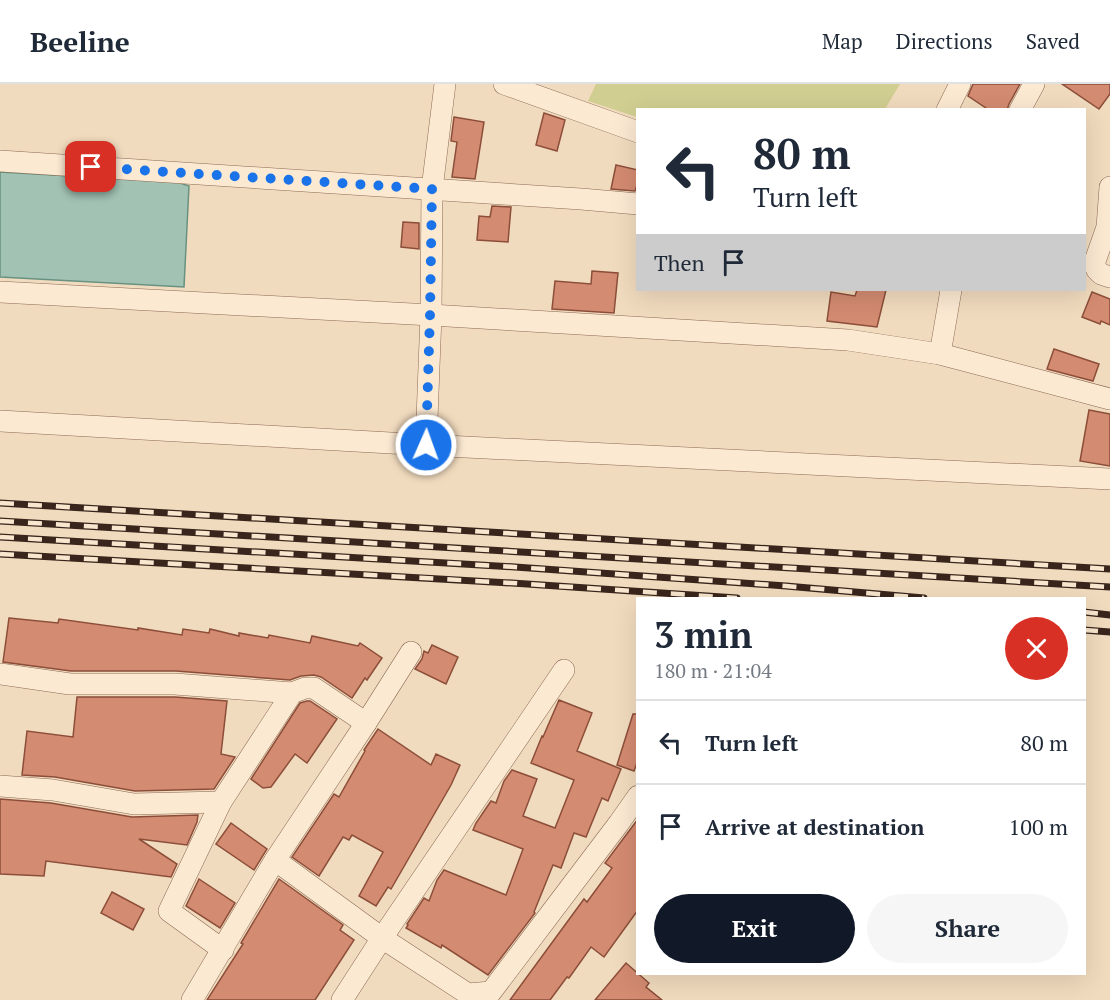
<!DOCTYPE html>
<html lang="en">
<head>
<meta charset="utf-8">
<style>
  :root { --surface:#fff; --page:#f6f6f7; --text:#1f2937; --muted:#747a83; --line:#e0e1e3; --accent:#111827 }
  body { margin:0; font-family:"PT Serif",serif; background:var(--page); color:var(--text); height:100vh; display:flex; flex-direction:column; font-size:22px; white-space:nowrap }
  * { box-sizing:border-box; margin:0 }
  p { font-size:20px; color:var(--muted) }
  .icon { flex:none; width:33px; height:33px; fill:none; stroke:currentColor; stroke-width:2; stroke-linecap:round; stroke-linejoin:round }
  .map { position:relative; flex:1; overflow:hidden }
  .panel { position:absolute; left:636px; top:513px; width:450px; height:378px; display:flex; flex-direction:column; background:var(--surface); border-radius:0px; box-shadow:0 6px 24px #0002 }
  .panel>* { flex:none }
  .hud { position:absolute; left:636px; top:24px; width:450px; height:183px; border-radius:0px; box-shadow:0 6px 24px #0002; background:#fff; color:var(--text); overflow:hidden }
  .pin { position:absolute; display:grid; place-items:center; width:51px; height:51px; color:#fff; margin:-26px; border-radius:12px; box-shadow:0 3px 9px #0006 }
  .me { position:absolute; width:66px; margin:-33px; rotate:2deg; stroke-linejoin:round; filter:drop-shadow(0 0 4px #0008) }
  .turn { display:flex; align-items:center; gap:21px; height:126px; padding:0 18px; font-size:27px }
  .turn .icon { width:78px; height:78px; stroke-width:2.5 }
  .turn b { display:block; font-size:42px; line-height:51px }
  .then { display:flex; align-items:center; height:57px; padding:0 18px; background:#0003; gap:12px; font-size:22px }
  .round { display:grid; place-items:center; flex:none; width:63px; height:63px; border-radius:32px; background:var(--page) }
  .overview { display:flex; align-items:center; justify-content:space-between; height:102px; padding:0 18px }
  h1 { font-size:36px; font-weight:700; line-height:45px }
  .primary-button { display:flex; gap:12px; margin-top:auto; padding:12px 18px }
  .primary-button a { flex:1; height:69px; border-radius:36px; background:var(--accent); color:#fff; font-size:24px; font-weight:700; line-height:69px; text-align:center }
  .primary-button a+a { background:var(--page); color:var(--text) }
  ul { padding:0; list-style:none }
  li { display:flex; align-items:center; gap:18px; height:84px; padding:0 18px; border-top:2px solid var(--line) }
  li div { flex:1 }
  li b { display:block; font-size:22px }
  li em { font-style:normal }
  header { display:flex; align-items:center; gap:36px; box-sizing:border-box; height:84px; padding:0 30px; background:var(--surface); border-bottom:2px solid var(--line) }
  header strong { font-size:28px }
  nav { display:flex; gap:33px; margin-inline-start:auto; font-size:21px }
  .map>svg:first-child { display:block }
  .green { fill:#d0ce91 }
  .water { fill:#a2c3b4; stroke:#689181; stroke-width:1.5 }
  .building { fill:#d38b71; stroke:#8c4e39; stroke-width:1.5 }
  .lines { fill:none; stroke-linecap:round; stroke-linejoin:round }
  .minor-casing { stroke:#8b6a55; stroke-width:22 }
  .minor { stroke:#fce9d2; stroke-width:21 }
  .rail-casing { stroke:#39251b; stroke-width:7 }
  .rail { stroke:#f8e6ce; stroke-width:4.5; stroke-dasharray:14; stroke-linecap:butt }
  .route { stroke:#1a73e8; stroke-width:10; stroke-dasharray:0 18 }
</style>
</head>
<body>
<header>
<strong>Beeline</strong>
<nav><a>Map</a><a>Directions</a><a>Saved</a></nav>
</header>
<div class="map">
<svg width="1110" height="916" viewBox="0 0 1110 916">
  <rect width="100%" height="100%" fill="#f1dbbe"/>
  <polygon class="green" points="596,0 900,0 885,25 638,26 637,33 588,17"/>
  <polygon class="water" points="0,88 177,98 189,102 184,203 0,193"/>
  <g class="building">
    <polygon points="973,0 1020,0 1009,20 1007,26 989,26 968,12"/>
    <polygon points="1062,0 1110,0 1110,10 1099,25"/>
    <polygon points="544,29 565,36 557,67 536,61"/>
    <polygon points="454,33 484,38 475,95 452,93 457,58 451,57"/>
    <polygon points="616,81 638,86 638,98 635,107 611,105"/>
    <polygon points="492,122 511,123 508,158 477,156 479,132 490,133"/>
    <polygon points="403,138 419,139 419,165 401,163"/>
    <polygon points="592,187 618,189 614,229 552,225 555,197 591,200"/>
    <polygon points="857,206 886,206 877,243 827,237 831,208 855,212"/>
    <polygon points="1092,208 1110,215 1110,241 1101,237 1100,240 1082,233"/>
    <polygon points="1054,265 1099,280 1093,297 1047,285"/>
    <polygon points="1089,326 1110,330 1110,382 1080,377"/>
    <polygon points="9,534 58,539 59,535 138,546 138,544 182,551 183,545 209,549 210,545 239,552 239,549 268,554 269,551 310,559 312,552 358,562 360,559 382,574 367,596 365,594 352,614 321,593 314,591 301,592 290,596 176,587 71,587 3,578"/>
    <polygon points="432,561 458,573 446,600 415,585 422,575 424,567 428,569"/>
    <polygon points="77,613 175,613 227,617 221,670 235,673 214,705 135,707 55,693 22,691 27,647 73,653"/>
    <polygon points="559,616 592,629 577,667 621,685 608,717 602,714 586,753 574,749 561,784 553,781 534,828 535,829 488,891 442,861 441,864 406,844 408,841 407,840 424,814 429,817 437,796 444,786 506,811 523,765 473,746 476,739 491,717 496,719 504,697 512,686 537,695 523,732 555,744 574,696 531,679 542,652 543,653"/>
    <polygon points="307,617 310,617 337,635 307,679 295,670 271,703 263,704 251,695 300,619"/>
    <polygon points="633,630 638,630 638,676 634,687 617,681"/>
    <polygon points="378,645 431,681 436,670 460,681 451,701 391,805 388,803 376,822 359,812 383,768 352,751 349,756 343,753 319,792 292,773 334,710 339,713 365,667 364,666"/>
    <polygon points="0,715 51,719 132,733 198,731 197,738 187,761 139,755 177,780 171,793 46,777 44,792 0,790"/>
    <polygon points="638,735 638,826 604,873 591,863 569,894 567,893 550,916 510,916 584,815 587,818 612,784 605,779"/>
    <polygon points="231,739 267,765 254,786 216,760"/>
    <polygon points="199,795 235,819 220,844 186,822"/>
    <polygon points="279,795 343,841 340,846 354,856 315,916 207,916 243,860 241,859"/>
    <polygon points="112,808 144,825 133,846 101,829"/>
    <polygon points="626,879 649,899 646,903 662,916 595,916"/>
  </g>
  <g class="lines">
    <defs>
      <g id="minor">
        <polyline points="504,0 638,48"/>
        <polyline points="947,26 960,0"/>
        <polyline points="1020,26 1034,0"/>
        <polyline points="0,77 581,115 638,120"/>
        <polyline points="1110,103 1107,143 1094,180 1097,186 1101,190 1110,193"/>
        <polyline points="0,208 431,231 848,256 940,270 1110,315"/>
        <polyline points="940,270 951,206"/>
        <polyline points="0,337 426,361 1110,395"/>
        <polyline points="426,361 431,231 432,105 445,0"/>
        <polyline points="411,568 366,639 275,776 382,854 564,586"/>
        <polyline points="0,590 70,600 175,600 292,609"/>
        <polyline points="0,702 53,706 134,720 221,718"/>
        <polyline points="223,866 169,827 221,718 292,609 305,604 314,604 366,639"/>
        <polyline points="192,916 275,776"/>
        <polyline points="342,916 382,854 468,910 491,908 619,739 638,712"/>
      </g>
    </defs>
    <use href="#minor" class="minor-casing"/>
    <use href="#minor" class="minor"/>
    <defs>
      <g id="rail">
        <polyline points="0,419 1110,485"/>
        <polyline points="0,437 1110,503"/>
        <polyline points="0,453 515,483 786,502 924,514"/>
        <polyline points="0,470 512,499 737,514"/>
        <polyline points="1084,528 1110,531"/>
        <polyline points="1084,546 1110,548"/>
      </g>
    </defs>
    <use href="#rail" class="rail-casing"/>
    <use href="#rail" class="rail"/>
  </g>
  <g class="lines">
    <polyline class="route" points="91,83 432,105 430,231 426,361"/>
  </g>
</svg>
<div class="pin" style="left:91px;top:83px;background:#d93025"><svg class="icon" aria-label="arrive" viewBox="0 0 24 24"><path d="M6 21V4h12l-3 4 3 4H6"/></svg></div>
<svg class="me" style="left:426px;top:361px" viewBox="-20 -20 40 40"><circle r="17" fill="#1a73e8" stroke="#fff" stroke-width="3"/><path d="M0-11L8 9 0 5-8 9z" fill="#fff"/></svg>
<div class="hud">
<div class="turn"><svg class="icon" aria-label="left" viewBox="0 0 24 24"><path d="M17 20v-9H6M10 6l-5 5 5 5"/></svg><div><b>80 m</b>Turn left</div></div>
<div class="then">Then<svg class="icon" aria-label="arrive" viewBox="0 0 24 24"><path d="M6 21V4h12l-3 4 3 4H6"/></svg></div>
</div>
<section class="panel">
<div class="overview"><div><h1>3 min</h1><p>180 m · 21:04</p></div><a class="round" style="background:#d93025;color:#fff"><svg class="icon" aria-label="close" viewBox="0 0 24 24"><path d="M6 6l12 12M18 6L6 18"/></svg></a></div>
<ul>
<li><svg class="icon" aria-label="left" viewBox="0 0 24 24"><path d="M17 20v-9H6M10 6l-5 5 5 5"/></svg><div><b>Turn left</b></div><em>80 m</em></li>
<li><svg class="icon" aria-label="arrive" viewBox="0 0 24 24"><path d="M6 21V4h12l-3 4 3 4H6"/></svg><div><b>Arrive at destination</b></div><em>100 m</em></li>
</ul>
<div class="primary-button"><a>Exit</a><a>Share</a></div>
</section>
</div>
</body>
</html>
